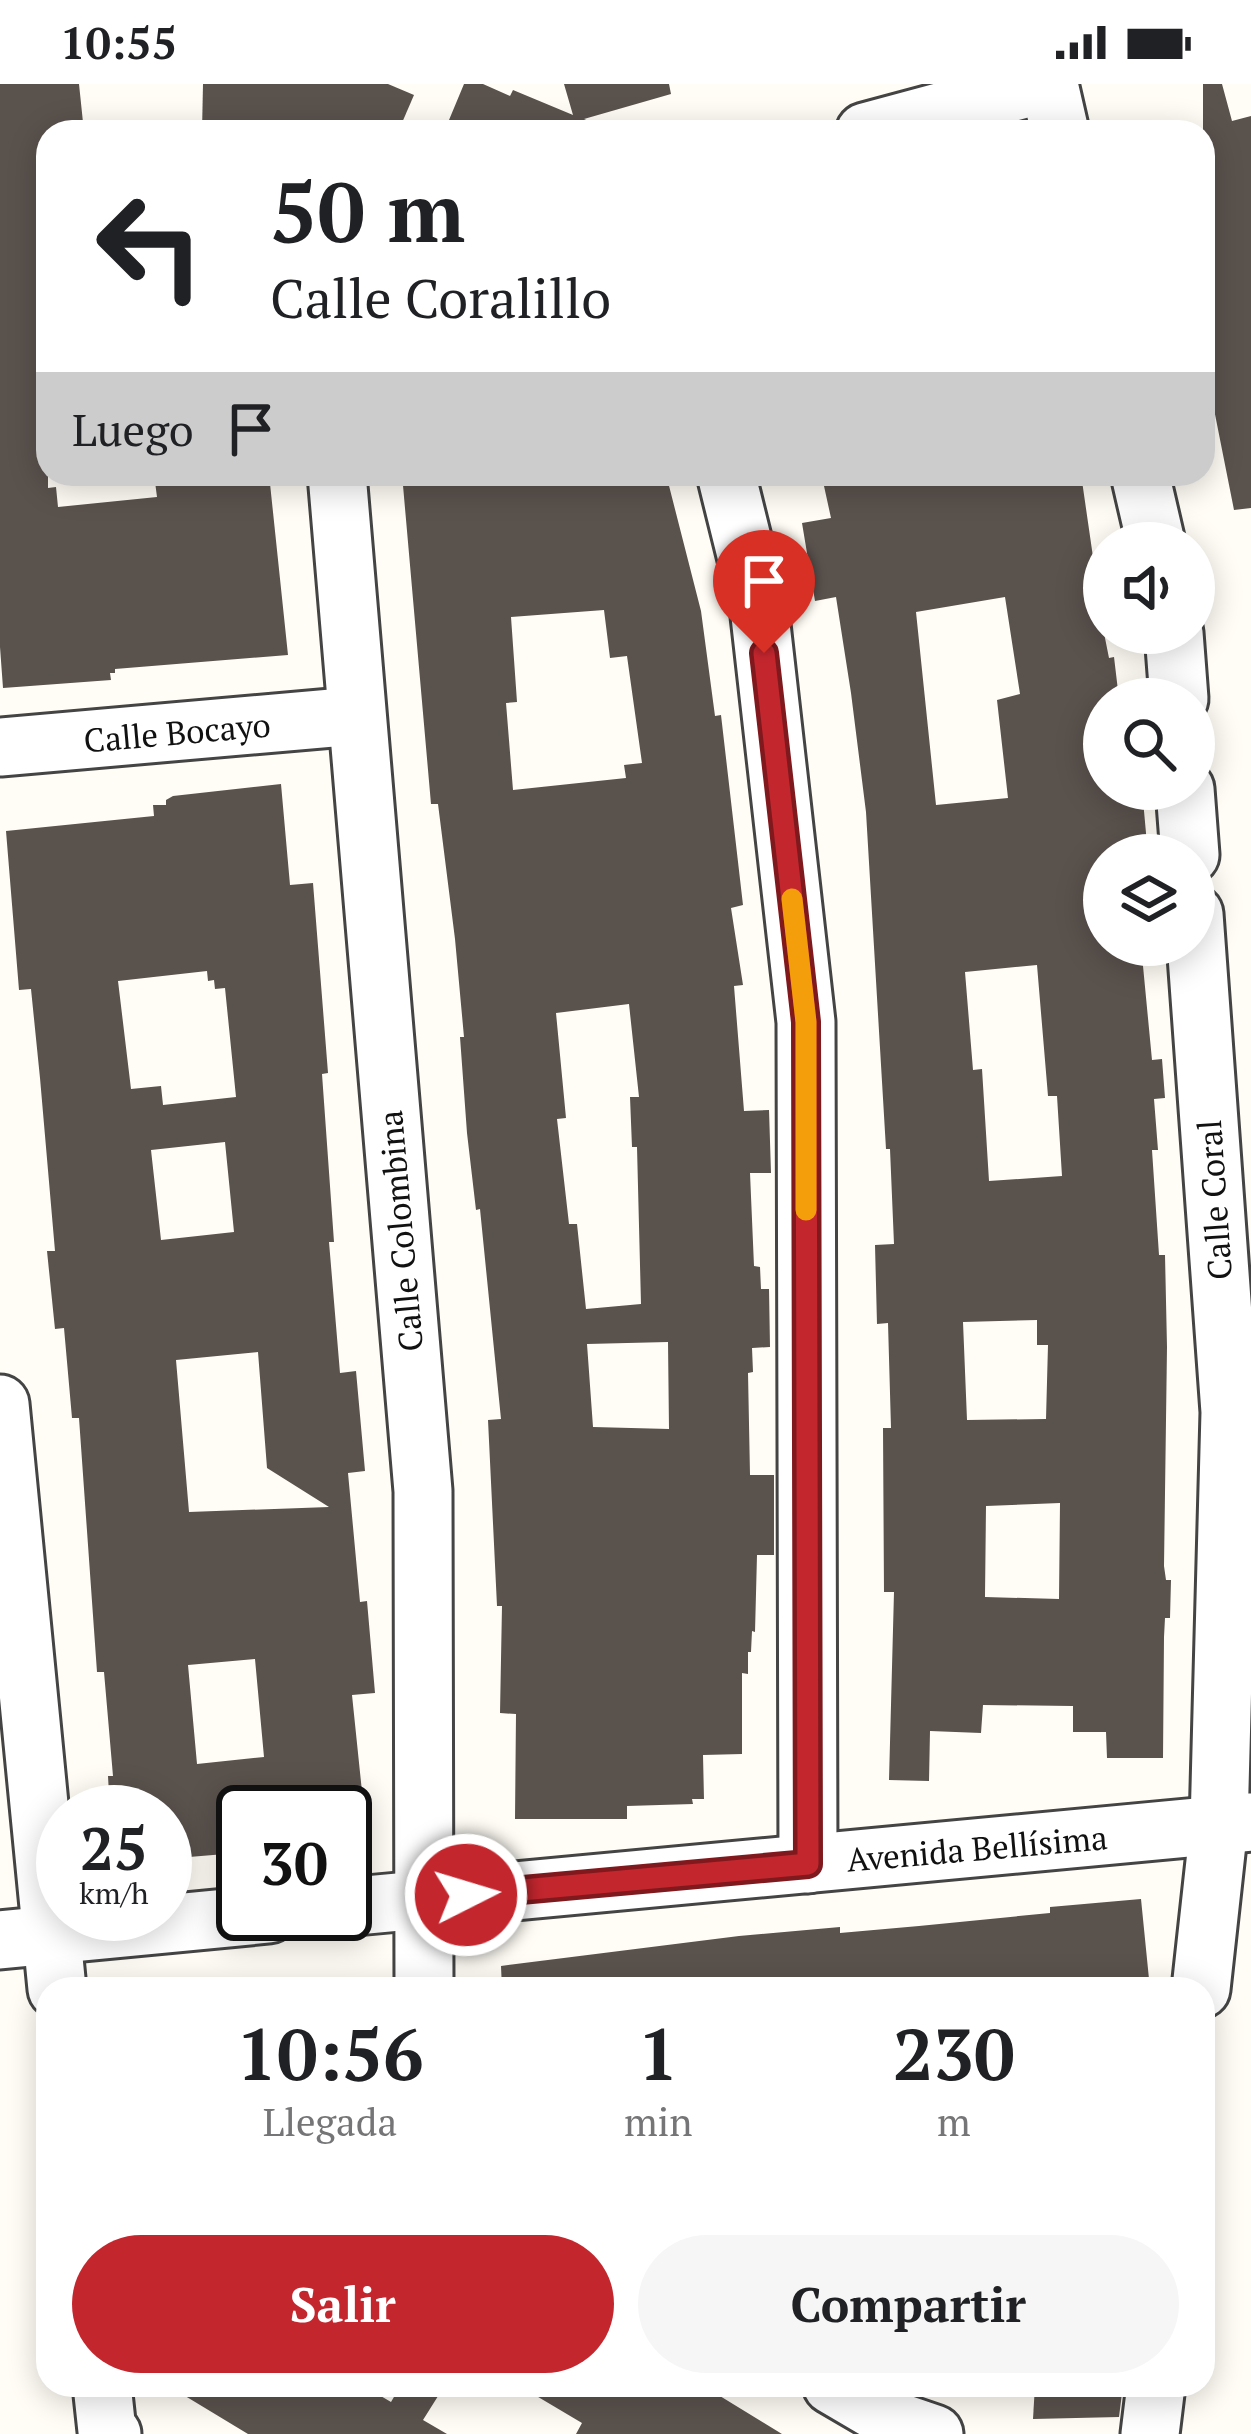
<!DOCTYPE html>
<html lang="es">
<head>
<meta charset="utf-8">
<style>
  :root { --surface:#fff; --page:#f6f6f6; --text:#202124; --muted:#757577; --accent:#c4262e }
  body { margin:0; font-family:"PT Serif",serif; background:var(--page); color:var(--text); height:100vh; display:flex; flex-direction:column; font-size:45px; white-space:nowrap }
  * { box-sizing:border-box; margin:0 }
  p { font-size:39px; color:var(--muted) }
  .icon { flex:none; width:66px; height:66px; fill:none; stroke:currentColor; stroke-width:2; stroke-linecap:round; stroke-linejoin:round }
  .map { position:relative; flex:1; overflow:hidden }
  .panel { position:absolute; left:36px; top:1893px; width:1179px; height:420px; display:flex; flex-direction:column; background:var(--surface); border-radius:36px; box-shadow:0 6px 30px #0003 }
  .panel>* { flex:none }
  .banner { position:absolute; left:36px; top:36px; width:1179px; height:366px; border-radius:36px; box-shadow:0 6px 30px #0003; background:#fff; color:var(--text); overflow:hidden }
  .tools { position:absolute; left:1083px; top:438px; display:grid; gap:24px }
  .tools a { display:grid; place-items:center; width:132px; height:132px; border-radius:50%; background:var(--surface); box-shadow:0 6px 30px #0003; font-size:60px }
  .speed { position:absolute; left:36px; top:1701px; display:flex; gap:24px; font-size:60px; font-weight:700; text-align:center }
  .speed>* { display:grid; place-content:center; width:156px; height:156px; border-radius:50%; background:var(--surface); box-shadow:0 6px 30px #0003; line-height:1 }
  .speed small { font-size:30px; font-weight:400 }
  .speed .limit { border:6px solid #111; border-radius:18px; background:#fff; color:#111 }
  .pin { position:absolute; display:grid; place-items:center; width:102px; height:102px; color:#fff; margin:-123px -51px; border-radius:50% 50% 50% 0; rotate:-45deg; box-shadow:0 0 12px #0007 }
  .pin .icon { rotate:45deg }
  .me { position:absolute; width:132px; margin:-66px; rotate:85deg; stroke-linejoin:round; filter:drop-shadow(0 0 9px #0008) }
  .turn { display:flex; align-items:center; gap:42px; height:252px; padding:0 36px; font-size:54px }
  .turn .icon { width:156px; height:156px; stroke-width:2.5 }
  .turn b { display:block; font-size:84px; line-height:102px }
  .then { display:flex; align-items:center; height:114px; padding:0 36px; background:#0003; gap:24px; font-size:45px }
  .eta { display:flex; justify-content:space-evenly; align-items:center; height:204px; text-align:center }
  .eta b { font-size:72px; font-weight:600; line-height:84px }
  .action { display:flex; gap:24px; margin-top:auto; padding:24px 36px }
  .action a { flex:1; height:138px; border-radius:72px; background:var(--accent); color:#fff; font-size:48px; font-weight:600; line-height:138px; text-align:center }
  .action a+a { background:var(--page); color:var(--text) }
  .status { display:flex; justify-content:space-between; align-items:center; height:84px; padding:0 60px; background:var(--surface); direction:ltr }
  .status svg { height:33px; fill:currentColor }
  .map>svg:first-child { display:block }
  .building { fill:#5a524d; fill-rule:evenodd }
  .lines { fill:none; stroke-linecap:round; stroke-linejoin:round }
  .minor-casing { stroke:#444; stroke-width:63 }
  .minor { stroke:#fff; stroke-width:57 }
  .route-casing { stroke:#7f191e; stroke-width:30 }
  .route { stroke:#c4262e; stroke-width:21 }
  .slow { stroke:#f59e0b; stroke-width:21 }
  .labels { text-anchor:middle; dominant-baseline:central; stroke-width:12; stroke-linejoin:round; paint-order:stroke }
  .street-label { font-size:33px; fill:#111; stroke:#fff }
</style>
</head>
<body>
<div class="status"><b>10:55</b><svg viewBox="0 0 49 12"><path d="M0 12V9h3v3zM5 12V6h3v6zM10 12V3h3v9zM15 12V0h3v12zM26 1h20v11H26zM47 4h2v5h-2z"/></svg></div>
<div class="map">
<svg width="1251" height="2350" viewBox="0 0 1251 2350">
  <rect width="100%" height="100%" fill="#fffdf5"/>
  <g class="building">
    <polygon points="0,0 79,0 84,48 48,48 48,404 56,403 58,423 157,413 154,390 269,390 288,571 115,585 115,589 110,589 111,596 3,604 0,563"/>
    <polygon points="203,0 388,0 414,11 398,48 202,48"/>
    <polygon points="464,0 483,0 510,12 513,6 573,31 564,0 669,0 671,10 584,35 613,48 444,48"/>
    <polygon points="1203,0 1222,0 1232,37 1251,32 1251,424 1234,426 1208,295 1203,296"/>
    <path d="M402,390H666L701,527L715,632L721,631L743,821L731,824L743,901L734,902L744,1027L769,1026L771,1089H750L754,1182L760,1183L761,1205H769L770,1263L752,1264L753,1288L748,1289L750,1391H774V1471H757L755,1548L752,1547L751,1568H748V1590L742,1589V1670L703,1671L704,1715H692L693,1720L627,1722V1735H515L516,1630L500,1629L502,1522H497L488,1336L501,1335L480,1125L476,1126L467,1049L460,953H464L455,855L438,720H431ZM604,526L610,574L627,572L642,679L624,681L626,694L513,706L506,619L517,618L511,533ZM629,920L639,1013H630L632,1063H637L641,1220L586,1225L577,1140H569L557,1035L566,1034L556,929ZM668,1258L669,1345L593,1343L587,1260Z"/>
    <path d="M827,390H1081L1104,549L1109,574L1114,573L1119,615H1104V705H1142L1148,771H1104V861H1141L1152,976L1162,975L1165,1014L1154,1015L1158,1066H1152L1159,1171H1165L1167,1263L1164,1482L1166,1496H1171L1170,1534H1165L1164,1553L1163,1674H1107L1106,1648H1073V1622L983,1621L981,1649L930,1647L929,1697L889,1696L894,1508H884L883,1344H891L888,1239L877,1240L875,1161L894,1160L890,1065H886L866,728L851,609L836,513L815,517L802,439L831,434L824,402L829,401ZM1005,513L1020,610L997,616L1008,714L936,721L916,528ZM1037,881L1048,1012H1057L1062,1092L989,1097L982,985L973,986L965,888ZM1037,1236V1261H1048L1046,1335L967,1336L963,1238ZM1060,1419L1059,1515L985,1513L986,1422Z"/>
    <path d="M281,700L290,801L313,799L328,989L322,990L334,1158H329L340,1289L356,1287L365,1387L348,1389L360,1518L367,1517L375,1609L352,1611L364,1727L234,1728L237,1769L165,1775V1728H110L108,1692H113L104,1588H97L79,1334H72L64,1244L55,1245L47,1167H55L40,994L31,905L19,906L6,747L154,732L153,721H166V716L173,712ZM207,887L208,897L214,896L215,905L225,904L236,1013L163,1021L161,1002L131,1005L118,897ZM225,1058L234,1148L161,1156L151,1066ZM258,1268L267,1384L329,1423L189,1428L176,1276ZM255,1575L264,1673L197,1680L188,1581Z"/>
    <polygon points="1141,1815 1150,1905 502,1905 501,1882 739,1852 840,1843 840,1849 919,1842 1050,1829 1050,1823"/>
    <polygon points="167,2301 362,2301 391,2318 401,2301 445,2301 423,2336 447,2350 248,2350"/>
    <polygon points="518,2301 702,2301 782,2350 576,2350 582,2339"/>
    <polygon points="1035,2301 1123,2301 1119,2333 1033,2335"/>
  </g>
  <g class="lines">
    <defs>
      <g id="minor">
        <polyline points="1049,0 1060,48"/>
        <polyline points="865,48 1043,0"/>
        <polyline points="337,390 423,1407 424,1905"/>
        <polyline points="726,390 759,523 806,938 808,1780"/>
        <polyline points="1140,390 1156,459"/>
        <polyline points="1174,549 1179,615"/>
        <polyline points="0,663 355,632"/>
        <polyline points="1185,705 1190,771"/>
        <polyline points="1194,830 1230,1328 1219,1741 1201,1905"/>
        <polyline points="0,1320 57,1905"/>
        <polyline points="345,1823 1251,1738"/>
        <polyline points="0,1856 269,1830"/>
        <polyline points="102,2301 107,2347 112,2350"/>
        <polyline points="832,2301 890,2335 934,2350"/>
        <polyline points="1150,2350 1156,2301"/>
      </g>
    </defs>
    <use href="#minor" class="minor-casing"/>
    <use href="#minor" class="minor"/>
  </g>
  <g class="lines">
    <defs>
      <polyline id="route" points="466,1811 808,1780 806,938 764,569"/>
    </defs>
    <use href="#route" class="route-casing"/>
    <use href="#route" class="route"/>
    <polyline class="slow" points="792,815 806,938 806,1126"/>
  </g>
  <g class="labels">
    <g class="street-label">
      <text transform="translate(177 648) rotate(-5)">Calle Bocayo</text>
      <text transform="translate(1214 1116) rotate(-94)">Calle Coral</text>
      <text transform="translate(400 1147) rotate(-95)">Calle Colombina</text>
      <text transform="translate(977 1764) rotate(-5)">Avenida Bellísima</text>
    </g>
  </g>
</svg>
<div class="tools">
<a><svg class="icon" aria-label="sound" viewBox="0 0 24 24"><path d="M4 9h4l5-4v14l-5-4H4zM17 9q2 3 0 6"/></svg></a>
<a><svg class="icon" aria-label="search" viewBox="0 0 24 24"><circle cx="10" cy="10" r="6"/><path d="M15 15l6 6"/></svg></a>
<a><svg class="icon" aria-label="layers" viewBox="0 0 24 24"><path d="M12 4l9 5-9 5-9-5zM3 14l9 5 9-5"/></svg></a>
</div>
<div class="speed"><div>25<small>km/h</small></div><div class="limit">30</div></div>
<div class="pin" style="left:764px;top:569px;background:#d93025"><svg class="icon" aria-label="arrive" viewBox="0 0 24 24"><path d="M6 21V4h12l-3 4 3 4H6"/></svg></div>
<svg class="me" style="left:466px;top:1811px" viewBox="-20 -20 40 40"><circle r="17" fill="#c4262e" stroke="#fff" stroke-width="3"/><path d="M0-11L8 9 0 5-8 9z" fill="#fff"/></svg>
<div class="banner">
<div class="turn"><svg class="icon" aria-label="left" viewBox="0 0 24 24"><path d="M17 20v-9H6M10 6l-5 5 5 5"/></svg><div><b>50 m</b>Calle Coralillo</div></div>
<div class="then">Luego<svg class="icon" aria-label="arrive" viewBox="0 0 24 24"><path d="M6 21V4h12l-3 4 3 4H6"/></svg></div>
</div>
<section class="panel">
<div class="eta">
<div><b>10:56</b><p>Llegada</p></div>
<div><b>1</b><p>min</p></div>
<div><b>230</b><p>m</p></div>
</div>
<div class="action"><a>Salir</a><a>Compartir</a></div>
</section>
</div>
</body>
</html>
